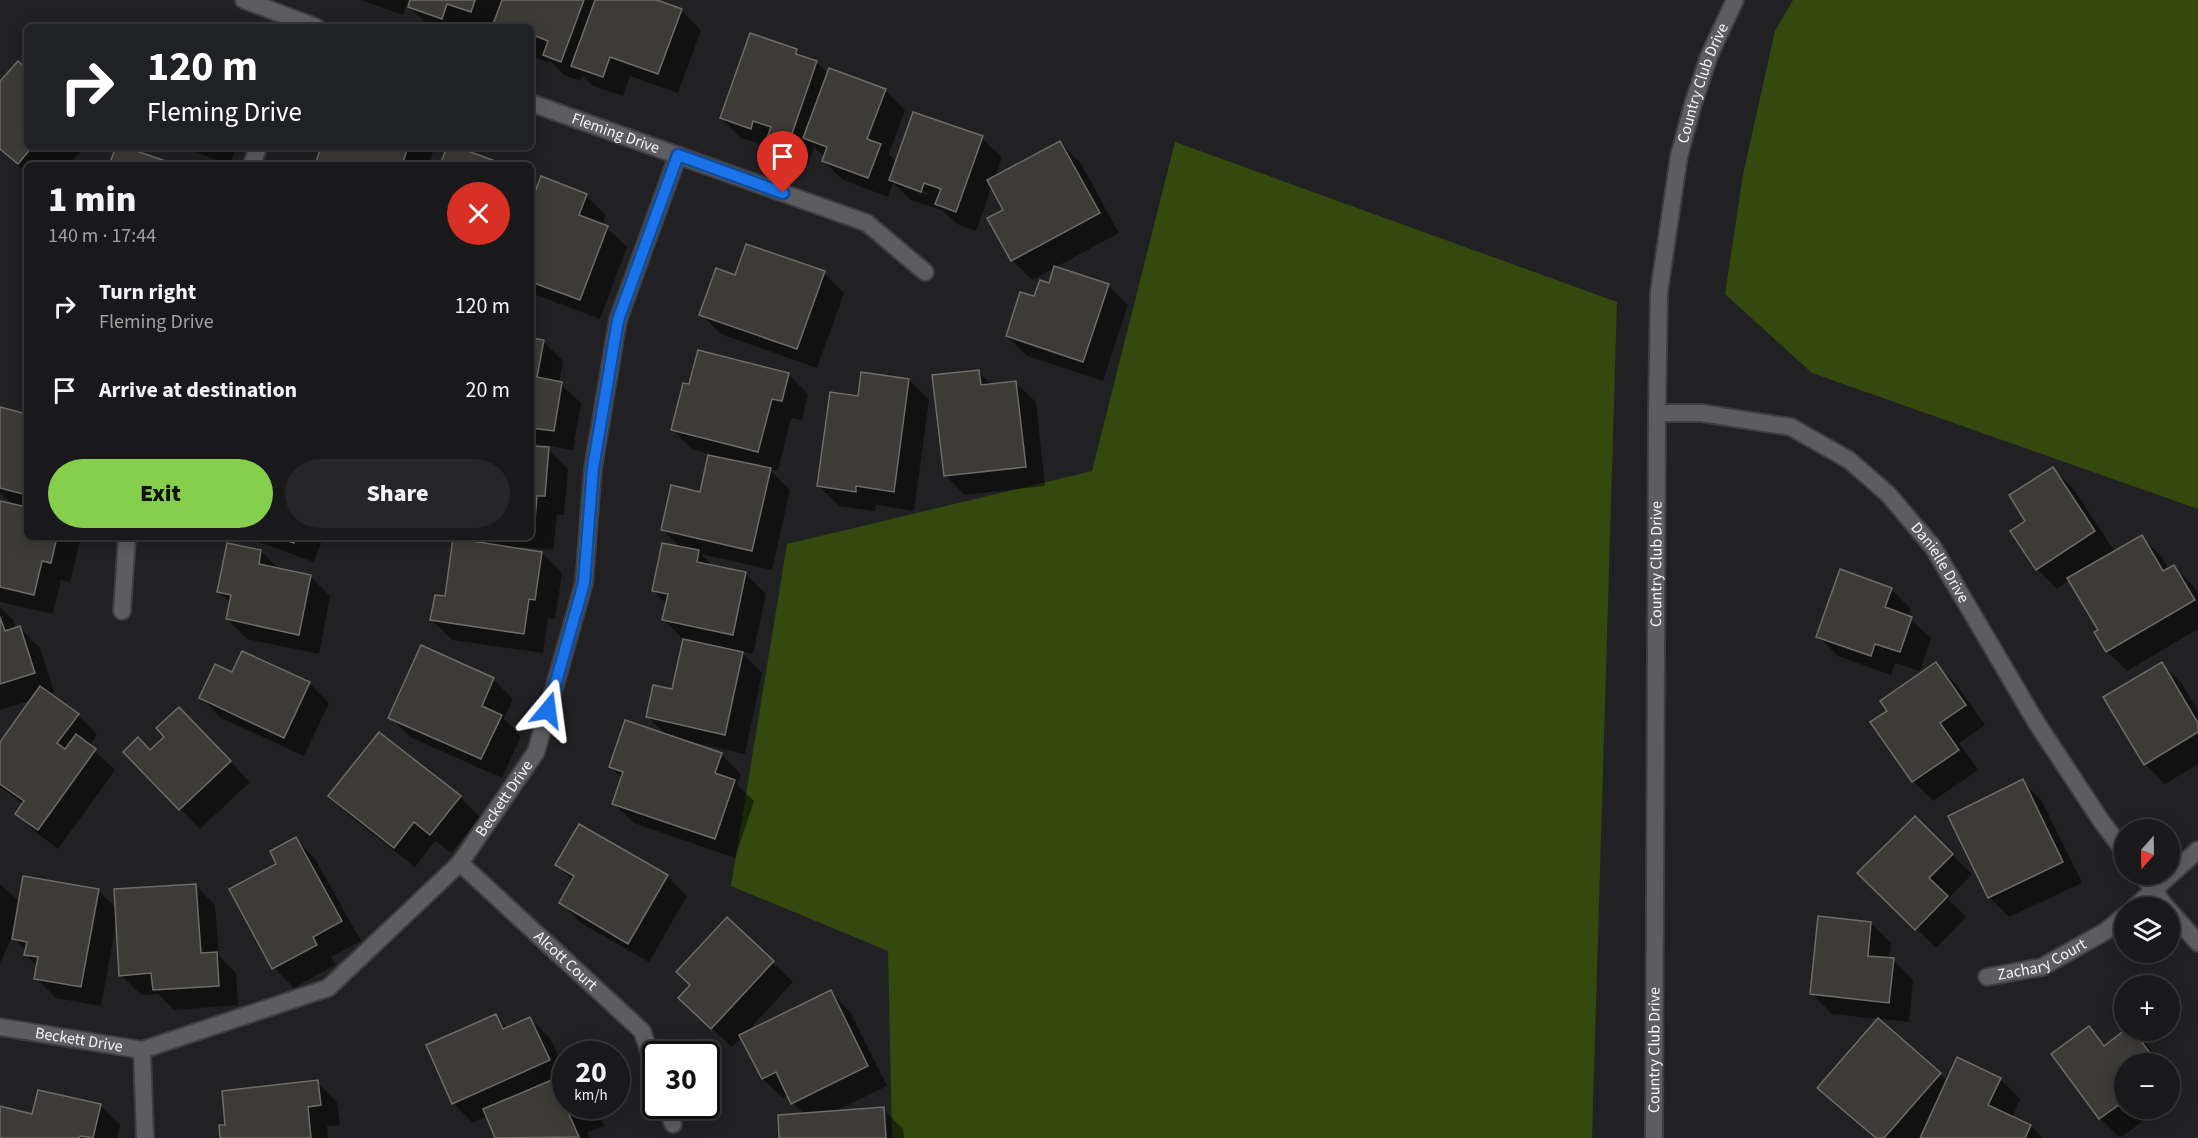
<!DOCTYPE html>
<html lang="en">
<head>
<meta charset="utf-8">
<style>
  :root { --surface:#19181a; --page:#262527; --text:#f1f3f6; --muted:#9fa0a2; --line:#373739; --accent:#86cf4c }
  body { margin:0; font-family:"Source Sans 3",sans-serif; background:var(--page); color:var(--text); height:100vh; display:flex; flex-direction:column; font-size:22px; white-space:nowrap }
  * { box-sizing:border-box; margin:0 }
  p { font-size:20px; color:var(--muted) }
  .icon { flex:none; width:33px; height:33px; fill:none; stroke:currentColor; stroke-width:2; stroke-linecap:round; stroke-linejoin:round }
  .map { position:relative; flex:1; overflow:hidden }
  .panel { position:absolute; left:24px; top:162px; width:510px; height:378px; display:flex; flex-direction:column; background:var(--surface); border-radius:9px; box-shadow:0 3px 15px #0003,0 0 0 2px var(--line) }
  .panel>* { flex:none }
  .banner { position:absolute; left:24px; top:24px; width:510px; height:126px; border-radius:9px; box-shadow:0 3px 15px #0003,0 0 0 2px var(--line); background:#202124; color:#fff; overflow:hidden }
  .needle { width:39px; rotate:200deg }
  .tools { position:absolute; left:2114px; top:819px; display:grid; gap:12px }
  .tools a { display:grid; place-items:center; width:66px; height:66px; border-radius:50%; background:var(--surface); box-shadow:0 3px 15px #0003,0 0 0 2px var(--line); font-size:30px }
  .speed { position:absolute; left:552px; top:1041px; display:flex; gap:12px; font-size:30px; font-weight:700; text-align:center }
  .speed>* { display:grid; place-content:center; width:78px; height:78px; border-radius:50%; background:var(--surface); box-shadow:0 3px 15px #0003,0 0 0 2px var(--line); line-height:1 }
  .speed small { font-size:15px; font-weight:400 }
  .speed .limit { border:3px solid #111; border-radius:9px; background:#fff; color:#111 }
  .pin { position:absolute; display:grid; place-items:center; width:51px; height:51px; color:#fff; margin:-62px -26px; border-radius:50% 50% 50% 0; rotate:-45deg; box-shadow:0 0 6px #0007 }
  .pin .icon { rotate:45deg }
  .me { position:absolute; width:66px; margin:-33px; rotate:16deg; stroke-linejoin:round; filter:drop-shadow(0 0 4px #0008) }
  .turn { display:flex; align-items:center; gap:21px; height:126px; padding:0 24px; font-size:27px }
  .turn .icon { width:78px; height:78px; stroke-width:2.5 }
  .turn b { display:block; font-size:42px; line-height:51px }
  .round { display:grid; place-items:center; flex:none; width:63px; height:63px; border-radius:32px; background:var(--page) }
  .summary { display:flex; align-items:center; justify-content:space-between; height:102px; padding:0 24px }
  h1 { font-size:36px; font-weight:800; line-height:45px }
  .button { display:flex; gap:12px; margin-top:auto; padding:12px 24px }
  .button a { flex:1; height:69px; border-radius:36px; background:var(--accent); color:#111; font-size:24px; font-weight:800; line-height:69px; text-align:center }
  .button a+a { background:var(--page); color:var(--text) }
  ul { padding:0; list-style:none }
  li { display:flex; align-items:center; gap:18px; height:84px; padding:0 24px }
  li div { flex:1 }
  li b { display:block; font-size:22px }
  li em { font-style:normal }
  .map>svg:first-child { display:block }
  .green { fill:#34490e }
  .shadow { fill:#0007; fill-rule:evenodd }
  .building { fill:#3d3b38; stroke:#6e6b68; stroke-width:1.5 }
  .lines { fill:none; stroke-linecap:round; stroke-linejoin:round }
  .minor-casing { stroke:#3e3d3f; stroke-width:20 }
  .tertiary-casing { stroke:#3e3d3f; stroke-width:20 }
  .minor { stroke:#5d5c5f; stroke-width:16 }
  .tertiary { stroke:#5d5c5f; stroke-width:16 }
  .route-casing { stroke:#114b97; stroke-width:15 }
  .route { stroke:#1a73e8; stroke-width:10 }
  .labels { text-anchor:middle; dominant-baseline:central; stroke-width:6; stroke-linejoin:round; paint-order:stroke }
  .street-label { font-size:16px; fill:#f5f4f6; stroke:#212023 }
</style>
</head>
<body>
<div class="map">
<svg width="2198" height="1138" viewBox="0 0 2198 1138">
  <rect width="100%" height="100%" fill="#212023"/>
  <g class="green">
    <polygon points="1793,0 2198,0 2198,509 1812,373 1725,294 1743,175 1775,31"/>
    <polygon points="1175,142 1617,302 1592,1138 892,1138 888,951 731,886 787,544 1092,471"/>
  </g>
  <g class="shadow">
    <polygon points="360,0 408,0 403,15"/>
    <polygon points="412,0 652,0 681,10 701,30 678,93 630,76 623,96 593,86 583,76 581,81 564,75 550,61 549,63 531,56 531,27 479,27 467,23 465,27 431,27 409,7"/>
    <path d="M796,51L804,58L817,62L828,74L885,90L905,110L889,154L897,163L982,138L1002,157L995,178L1060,143L1080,162L1119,233L1032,280L1012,260L1005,210L992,186L976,231L957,224L941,209V210L911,200L893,183L888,197L843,180L823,161L825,157L814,147L806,170L787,163L771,147L741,138L721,118ZM913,187L928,193L927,195L913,190Z"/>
    <polygon points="27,71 27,147 84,147 69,165 61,165 57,161 54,165 27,165 27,173 0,150 0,83"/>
    <polygon points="182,147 237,147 230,165"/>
    <polygon points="322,147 427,147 433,152 429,165 316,165"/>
    <polygon points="586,196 606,215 602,226 607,228 627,247 600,319 531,293 531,207"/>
    <polygon points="824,273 844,293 817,368 721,334 701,314 736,277"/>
    <polygon points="1050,285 1108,285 1128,305 1103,381 1027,356 1007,336 1035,298"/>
    <polygon points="531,339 543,341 563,361 559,383 581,403 573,450 531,443"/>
    <polygon points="979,372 992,385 1016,383 1036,402 1045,486 965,495 945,475"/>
    <polygon points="788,374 808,394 802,420 791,418 778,471 769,469 790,490 772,570 701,554 714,567 746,574 766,594 753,654 740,651 762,673 745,754 691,742 691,744 721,754 741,774 737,785 754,801 735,858 634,823 614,804 622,778 611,767 667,736 647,716 673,691 684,640 664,620 667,605 654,591 681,548 663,530 701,494 710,454 692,449 672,429"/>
    <polygon points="909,380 929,400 914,511 876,505 875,511 839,506 819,486 859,397"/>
    <polygon points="0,409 27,416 27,537 81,537 70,582 61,580 53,614 0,602 0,502 13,505 0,492"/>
    <polygon points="531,447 548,449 568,469 564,515 557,515 553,550 520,547 520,550 542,553 562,573 555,619 548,618 543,653 452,640 432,620 446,598 463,541 458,537 531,537"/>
    <polygon points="2053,469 2073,488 2115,552 2141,537 2161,556 2169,569 2174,567 2194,587 2198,593 2198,629 2127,671 2107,651 2096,633 2100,631 2070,580 2057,589 2037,569 2027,521"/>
    <polygon points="245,537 323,537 314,562"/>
    <polygon points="261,551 279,569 310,576 330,596 319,654 247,639 227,619 231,603 218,591"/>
    <polygon points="1891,589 1911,609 1908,617 1931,638 1920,671 1895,663 1891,675 1838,656 1818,636"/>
    <polygon points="0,607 14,621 16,629 20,628 40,648 54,692 49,694 78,715 97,735 89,746 115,770 58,849 37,833 17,814 23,804 0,787 0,744 32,700 0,710"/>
    <polygon points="1936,664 1956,684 1985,725 1959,743 1978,770 1933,801 1913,781 1873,723 1889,711"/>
    <polygon points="2162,664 2182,684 2198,711 2198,764 2165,784 2145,764"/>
    <polygon points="493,679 513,699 504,719 521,736 502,778 410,737 390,717"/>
    <polygon points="309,683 329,703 304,756 221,718 201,698"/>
    <polygon points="199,728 250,782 200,829 125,752 150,752 166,737"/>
    <polygon points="2022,781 2042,801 2082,883 2009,917 1989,897"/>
    <polygon points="330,796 460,797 480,817 451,853 435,841 415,867 350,816"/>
    <polygon points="1915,818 1972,874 1948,899 1966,917 1936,948 1860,873"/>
    <polygon points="580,826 668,877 687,896 649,962 581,923 561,903 573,881 557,865"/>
    <polygon points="296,839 315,859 361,941 331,957 335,965 294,988 274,968 278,864"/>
    <polygon points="0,884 20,902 99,891 116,908 195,885 215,905 219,956 236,973 238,1005 174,1010 158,994 141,995 121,975 116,923 101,1006 56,998 36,978 38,967 26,955 26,951 12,936 0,964"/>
    <polygon points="727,919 793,982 745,1034 831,992 850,1012 887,1086 834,1112 883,1109 903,1129 904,1138 781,1138 804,1114 793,1103 789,1095 783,1098 763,1079 742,1037 732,1047 700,1018 691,986"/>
    <polygon points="1871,923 1891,943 1889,959 1893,960 1913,980 1909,1022 1832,1014 1812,994"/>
    <polygon points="495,1015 508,1028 530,1019 550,1038 566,1074 566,1106 595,1106 604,1126 587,1132 590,1138 497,1138 488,1116 473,1123 453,1103"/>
    <polygon points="2089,1028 2106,1046 2132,1030 2150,1048 2161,1064 2124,1064 2124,1108 2161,1108 2120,1138 2100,1118 2053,1055"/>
    <polygon points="1940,1074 1947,1081 2000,1079 2020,1099 2012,1118 2031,1126 2042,1138 1875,1138 1819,1088"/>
    <polygon points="317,1082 337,1102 340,1125 327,1126 328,1138 222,1138 227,1126"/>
    <polygon points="100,1105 120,1125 117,1138 0,1138 0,1108 34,1115"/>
  </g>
  <g class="building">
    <polygon points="410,0 475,0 471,12 447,4 442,19 408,7"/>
    <polygon points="502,0 584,0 561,62 543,55 548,41 533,35 531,40 531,27 492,27"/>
    <polygon points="595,0 657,0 682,9 658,74 610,57 603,77 571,66"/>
    <polygon points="750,33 797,49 796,54 817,61 786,151 765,143 771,127 753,121 751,129 720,118"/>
    <polygon points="18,61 27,69 27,147 32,147 18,164 0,149 0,81"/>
    <polygon points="829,68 886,89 867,139 881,144 868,178 822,161 827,147 803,138"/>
    <polygon points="913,112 983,136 956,212 935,204 941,189 924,183 921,192 889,180"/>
    <polygon points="1060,141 1100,213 1011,261 987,218 1003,210 987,180"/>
    <polygon points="116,147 125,147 177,165 109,165"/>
    <polygon points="321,147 408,147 402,165 315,165"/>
    <polygon points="447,147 457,147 495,161 493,165 440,165"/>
    <polygon points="541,176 587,194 579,215 608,226 580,300 531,282 531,202"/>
    <polygon points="746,244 825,271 797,349 699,315 716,268 735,275"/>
    <polygon points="1054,266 1109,284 1083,362 1006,336 1020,292 1034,296 1040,280 1049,283"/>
    <polygon points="531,338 544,340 537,377 562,382 554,431 531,428"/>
    <polygon points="698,350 789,373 782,401 772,399 758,452 671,430 683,383 689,384"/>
    <polygon points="979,370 981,385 1016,381 1026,467 944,476 932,375"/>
    <polygon points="861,372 909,379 894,492 856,486 856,492 817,486 830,392 858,396"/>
    <polygon points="0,407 27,414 27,495 0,488"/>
    <polygon points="531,446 549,447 545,496 537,496 534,531 531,531"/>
    <polygon points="708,455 771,468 752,551 661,530 671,485 700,492"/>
    <polygon points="2053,467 2095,531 2036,570 2010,531 2025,521 2009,495"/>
    <polygon points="0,501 27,507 27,537 57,537 51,563 42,561 34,595 0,587"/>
    <polygon points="2142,535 2163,571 2174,565 2195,600 2106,652 2094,632 2098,630 2067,578"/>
    <polygon points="277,537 296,537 294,543"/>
    <polygon points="453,538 542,552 535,600 529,599 524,634 430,620 435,595 445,596"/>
    <polygon points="227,543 261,550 259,564 311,575 299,635 226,619 231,595 217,592"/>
    <polygon points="662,543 699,550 697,562 746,572 733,635 662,620 668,594 652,591"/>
    <polygon points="1840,569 1892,588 1885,607 1912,617 1900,652 1875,644 1871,656 1816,637"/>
    <polygon points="0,617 5,631 20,626 35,673 0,684"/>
    <polygon points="683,639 743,652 725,735 646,717 653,685 672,689"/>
    <polygon points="421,645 494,678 482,706 502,715 481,759 388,718"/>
    <polygon points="242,651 310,682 284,738 199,698 215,664 232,672"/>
    <polygon points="1936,662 1966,705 1940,723 1959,750 1912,782 1870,722 1887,711 1880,701"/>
    <polygon points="2162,662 2198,723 2198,732 2144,765 2103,697"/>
    <polygon points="40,686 79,714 57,743 65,749 76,734 96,749 38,830 15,814 24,801 0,784 0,742"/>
    <polygon points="179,707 231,761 179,810 123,752 138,737 150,750 164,737 156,728"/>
    <polygon points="625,720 722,753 715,773 735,780 715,839 612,804 623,772 609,767"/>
    <polygon points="379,732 461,796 430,835 414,822 394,848 328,796"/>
    <polygon points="2023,779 2063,862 1988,898 1948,816"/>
    <polygon points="1915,816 1953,854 1929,878 1948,896 1915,930 1857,873"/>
    <polygon points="579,824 668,875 628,944 559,903 574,876 555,865"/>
    <polygon points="296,837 342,921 313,937 317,945 272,969 229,889 276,864 270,851"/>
    <polygon points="23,876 99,889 81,987 34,979 38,957 24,955 27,942 12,939"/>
    <polygon points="196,884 201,953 217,952 219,986 153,990 151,973 119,976 114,889"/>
    <polygon points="1818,916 1871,922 1868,956 1894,958 1889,1003 1810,994"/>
    <polygon points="727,917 774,961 711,1029 678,998 690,985 676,972"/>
    <polygon points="831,990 868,1066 791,1104 776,1072 762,1079 739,1035"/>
    <polygon points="496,1014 503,1029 530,1017 550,1060 452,1104 426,1045"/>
    <polygon points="1878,1018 1941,1073 1884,1138 1876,1138 1817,1088"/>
    <polygon points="2089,1026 2104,1046 2125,1030 2133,1030 2153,1057 2144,1064 2124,1064 2124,1101 2099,1119 2051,1054"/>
    <polygon points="1957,1057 2001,1078 1988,1105 2031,1125 2025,1138 1920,1138"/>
    <polygon points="566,1074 566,1106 585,1106 568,1112 579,1137 495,1138 483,1109"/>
    <polygon points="318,1080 321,1105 308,1107 311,1138 220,1138 219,1125 225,1125 222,1091"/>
    <polygon points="38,1090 101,1104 93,1138 80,1136 79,1138 0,1138 0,1106 32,1114"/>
    <polygon points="884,1107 886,1138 779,1138 778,1115"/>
  </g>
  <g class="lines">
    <defs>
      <g id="minor">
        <polyline points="244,0 316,27"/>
        <path id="s1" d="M531,103L867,223L925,272"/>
        <polyline points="252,165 258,147"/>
        <path id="s2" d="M1657,413H1701L1791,427L1849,460L1888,494L1933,547L2036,722L2102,822L2124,851"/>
        <polyline points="122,611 127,537"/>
        <path id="s3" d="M460,863L642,1031L656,1071"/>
        <polyline points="2141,874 2167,908"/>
        <polyline points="2134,908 2198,850"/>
        <polyline points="2169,910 2198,943"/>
        <path id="s4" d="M1987,977L2042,967L2106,931L2124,916"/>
        <path id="s5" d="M0,1027L142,1050L328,988L460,863L536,752L584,583L593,468L618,320L678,155"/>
        <polyline points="142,1050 145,1138"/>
        <polyline points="667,1106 673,1124"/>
      </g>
      <g id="tertiary">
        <path id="s6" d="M1654,1138L1657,413L1659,292L1679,156L1693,104L1709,56L1735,0"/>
      </g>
    </defs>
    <use href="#minor" class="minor-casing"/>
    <use href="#tertiary" class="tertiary-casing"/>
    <use href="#minor" class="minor"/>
    <use href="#tertiary" class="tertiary"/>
  </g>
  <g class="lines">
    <defs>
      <polyline id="route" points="548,710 584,583 593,468 618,320 678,155 783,193"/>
    </defs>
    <use href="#route" class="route-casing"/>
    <use href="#route" class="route"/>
  </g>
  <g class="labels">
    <g class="street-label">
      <text stroke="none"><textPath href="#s6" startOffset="1060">Country Club Drive</textPath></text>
      <text stroke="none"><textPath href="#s1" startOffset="90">Fleming Drive</textPath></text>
      <text stroke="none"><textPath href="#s6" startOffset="574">Country Club Drive</textPath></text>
      <text stroke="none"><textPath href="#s2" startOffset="340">Danielle Drive</textPath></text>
      <text stroke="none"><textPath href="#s5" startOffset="600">Beckett Drive</textPath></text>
      <text stroke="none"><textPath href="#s4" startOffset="58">Zachary Court</textPath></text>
      <text stroke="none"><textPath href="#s3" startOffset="144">Alcott Court</textPath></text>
      <text stroke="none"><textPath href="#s5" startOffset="80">Beckett Drive</textPath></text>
      <text stroke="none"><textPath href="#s6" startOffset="88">Country Club Drive</textPath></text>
    </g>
  </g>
</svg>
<div class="tools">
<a><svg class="needle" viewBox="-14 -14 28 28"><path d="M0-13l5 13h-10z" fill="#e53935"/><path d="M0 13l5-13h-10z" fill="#9fa0a2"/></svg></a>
<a><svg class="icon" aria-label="layers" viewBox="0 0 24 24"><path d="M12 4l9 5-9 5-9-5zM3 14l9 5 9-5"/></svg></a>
<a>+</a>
<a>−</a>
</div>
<div class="speed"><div>20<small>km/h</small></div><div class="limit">30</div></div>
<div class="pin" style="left:783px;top:193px;background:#d93025"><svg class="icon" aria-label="arrive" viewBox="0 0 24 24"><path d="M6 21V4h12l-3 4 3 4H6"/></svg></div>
<svg class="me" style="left:548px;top:710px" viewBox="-20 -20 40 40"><path d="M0-17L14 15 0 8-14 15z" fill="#1a73e8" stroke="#fff" stroke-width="4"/></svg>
<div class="banner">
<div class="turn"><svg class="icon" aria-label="right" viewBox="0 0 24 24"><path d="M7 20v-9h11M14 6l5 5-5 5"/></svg><div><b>120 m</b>Fleming Drive</div></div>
</div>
<section class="panel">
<div class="summary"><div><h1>1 min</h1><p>140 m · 17:44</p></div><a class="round" style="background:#d93025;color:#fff"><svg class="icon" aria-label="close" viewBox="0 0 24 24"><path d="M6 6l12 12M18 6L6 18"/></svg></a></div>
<ul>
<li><svg class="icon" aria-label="right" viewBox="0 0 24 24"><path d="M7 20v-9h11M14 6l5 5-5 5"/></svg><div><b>Turn right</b><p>Fleming Drive</p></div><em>120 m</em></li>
<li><svg class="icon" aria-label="arrive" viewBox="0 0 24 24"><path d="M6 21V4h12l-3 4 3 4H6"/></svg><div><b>Arrive at destination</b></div><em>20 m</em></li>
</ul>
<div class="button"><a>Exit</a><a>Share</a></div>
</section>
</div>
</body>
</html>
